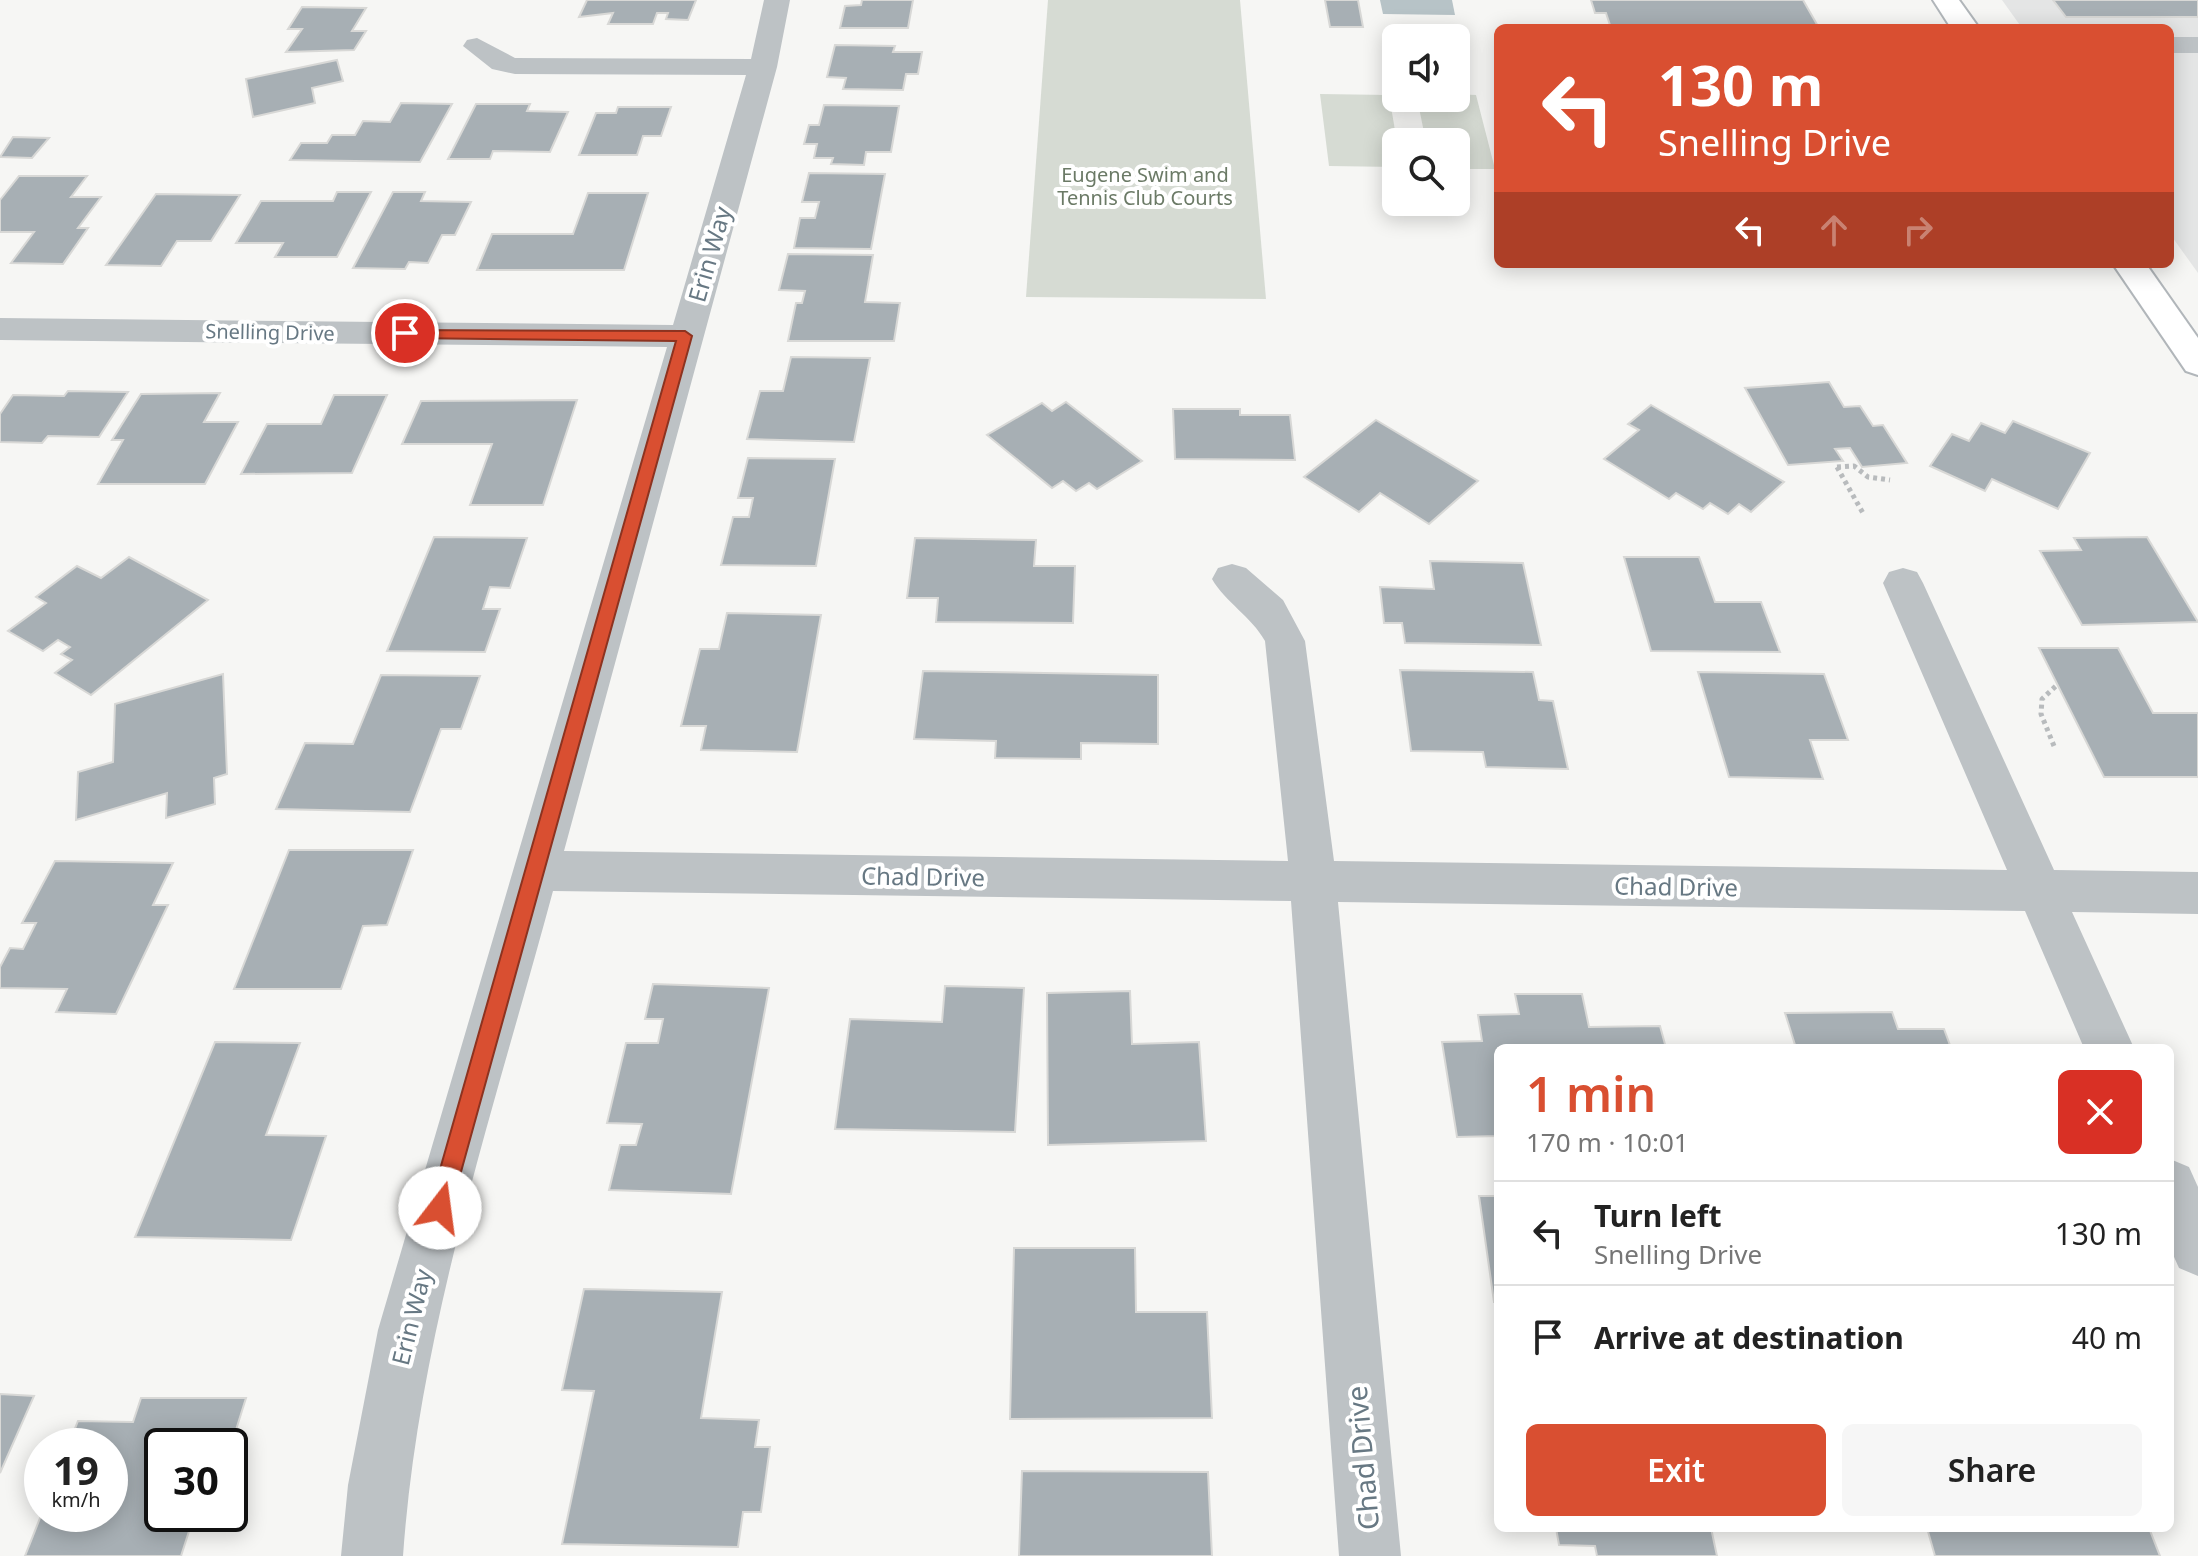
<!DOCTYPE html>
<html lang="en">
<head>
<meta charset="utf-8">
<style>
  :root { --surface:#fff; --page:#f6f6f6; --text:#222; --muted:#767676; --line:#e0e0e0; --accent:#d94f31 }
  body { margin:0; font-family:"Noto Sans",sans-serif; background:var(--page); color:var(--text); height:100vh; display:flex; flex-direction:column; font-size:30px; white-space:nowrap }
  * { box-sizing:border-box; margin:0 }
  p { font-size:26px; color:var(--muted) }
  .icon { flex:none; width:44px; height:44px; fill:none; stroke:currentColor; stroke-width:2; stroke-linecap:round; stroke-linejoin:round }
  .map { position:relative; flex:1; overflow:hidden }
  .sheet { position:absolute; left:1494px; top:1044px; width:680px; height:488px; display:flex; flex-direction:column; background:var(--surface); border-radius:12px; box-shadow:0 4px 20px #0003 }
  .sheet>* { flex:none }
  .guide { position:absolute; left:1494px; top:24px; width:680px; height:244px; border-radius:12px; box-shadow:0 4px 20px #0003; background:#d94f31; color:#fff; overflow:hidden }
  .tools { position:absolute; left:1382px; top:24px; display:grid; gap:16px }
  .tools a { display:grid; place-items:center; width:88px; height:88px; border-radius:12px; background:var(--surface); box-shadow:0 4px 20px #0003; font-size:40px }
  .speed { position:absolute; left:24px; top:1428px; display:flex; gap:16px; font-size:40px; font-weight:700; text-align:center }
  .speed>* { display:grid; place-content:center; width:104px; height:104px; border-radius:50%; background:var(--surface); box-shadow:0 4px 20px #0003; line-height:1 }
  .speed small { font-size:20px; font-weight:400 }
  .speed .limit { border:4px solid #111; border-radius:12px; background:#fff; color:#111 }
  .pin { position:absolute; display:grid; place-items:center; width:68px; height:68px; color:#fff; margin:-34px; border:4px solid #fff; border-radius:50%; box-shadow:0 2px 8px #0007 }
  .me { position:absolute; width:88px; margin:-44px; rotate:15deg; stroke-linejoin:round; filter:drop-shadow(0 0 6px #0008) }
  .turn { display:flex; align-items:center; gap:28px; height:168px; padding:0 32px; font-size:36px }
  .turn .icon { width:104px; height:104px; stroke-width:2.5 }
  .turn b { display:block; font-size:56px; line-height:68px }
  .lanes { display:flex; align-items:center; height:76px; padding:0 32px; background:#0003; justify-content:center; gap:40px; direction:ltr }
  .lanes .off { opacity:.35 }
  .round { display:grid; place-items:center; flex:none; width:84px; height:84px; border-radius:12px; background:var(--page) }
  .overview { display:flex; align-items:center; justify-content:space-between; height:136px; padding:0 32px }
  h1 { font-size:48px; font-weight:600; line-height:60px; color:var(--accent) }
  .button { display:flex; gap:16px; margin-top:auto; padding:16px 32px }
  .button a { flex:1; height:92px; border-radius:12px; background:var(--accent); color:#fff; font-size:32px; font-weight:600; line-height:92px; text-align:center }
  .button a+a { background:var(--page); color:var(--text) }
  ul { padding:0; list-style:none }
  li { display:flex; align-items:center; gap:24px; height:104px; padding:0 32px; border-top:2px solid var(--line) }
  li div { flex:1 }
  li b { display:block; font-size:30px }
  li em { font-style:normal }
  .map>svg:first-child { display:block }
  .built { fill:#e4e5e5 }
  .green { fill:#d6dbd3 }
  .water { fill:#b7c3c7 }
  .building { fill:#a7afb4; stroke:#d8d8d6; stroke-width:2 }
  .lines { fill:none; stroke-linecap:round; stroke-linejoin:round }
  .major-casing { stroke:#b1b6ba; stroke-width:4 }
  .path { stroke:#b8bbbd; stroke-width:5; stroke-dasharray:4 4; stroke-linecap:butt }
  .minor { fill:#bdc2c5; fill-rule:evenodd }
  .major { fill:#fff; fill-rule:evenodd }
  .route { fill:#d94f31; stroke:#8d3320; stroke-width:2 }
  .labels { text-anchor:middle; dominant-baseline:central; stroke-width:8; stroke-linejoin:round; paint-order:stroke }
  .far-park-label { font-size:20px; fill:#6b7a66; stroke:#fff }
  .far-street-label { font-size:20px; fill:#677883; stroke:#fff }
  .street-label { font-size:24px; fill:#677883; stroke:#fff }
  .near-street-label { font-size:28px; fill:#677883; stroke:#fff }
</style>
</head>
<body>
<div class="map">
<svg width="2198" height="1556" viewBox="0 0 2198 1556">
  <rect width="100%" height="100%" fill="#f6f6f4"/>
  <polygon class="built" points="2002,0 2198,0 2198,273 2170,234 2170,28 2022,28"/>
  <g class="green">
    <polygon points="1048,0 1240,0 1266,299 1026,297"/>
    <polygon points="1320,94 1389,95 1397,142 1396,167 1329,166"/>
    <polygon points="1456,94 1476,95 1495,169 1456,169 1456,142 1426,142 1417,98 1456,98"/>
  </g>
  <polygon class="water" points="1380,0 1452,0 1455,15 1383,14"/>
  <g class="building">
    <polygon points="587,0 696,0 688,20 666,19 668,13 657,13 653,24 608,24 613,13 579,17"/>
    <polygon points="862,0 913,0 908,28 840,28 845,6 861,5"/>
    <polygon points="1325,0 1358,0 1363,27 1330,27"/>
    <polygon points="1591,0 1803,0 1819,28 1611,28 1606,13 1595,13"/>
    <polygon points="2053,0 2198,0 2198,17 2066,17"/>
    <polygon points="302,7 366,8 352,31 366,31 354,50 286,52 302,29 288,29"/>
    <polygon points="835,45 895,46 893,52 922,52 918,74 906,74 903,90 843,89 846,78 827,77"/>
    <polygon points="337,60 343,81 312,88 315,103 253,117 246,79"/>
    <polygon points="401,103 452,104 420,162 290,160 301,143 327,143 332,135 355,135 363,121 390,122"/>
    <polygon points="476,104 530,104 527,111 568,112 550,152 493,151 490,159 448,159"/>
    <polygon points="824,105 899,106 891,152 866,152 864,165 831,164 833,158 814,158 817,144 804,144 809,125 819,125"/>
    <polygon points="618,107 671,107 661,136 643,136 637,155 579,155 596,113 616,113"/>
    <polygon points="13,137 49,138 32,158 0,157"/>
    <polygon points="809,173 885,174 871,249 794,248 800,218 815,218 819,202 802,202"/>
    <polygon points="19,176 87,176 71,197 101,197 78,228 88,228 63,264 11,263 34,232 0,232 0,200"/>
    <polygon points="337,192 371,192 337,257 275,257 283,243 236,243 261,201 333,201"/>
    <polygon points="393,192 425,192 421,201 471,202 455,235 442,235 428,263 409,262 405,269 353,268"/>
    <polygon points="588,193 648,193 624,270 477,270 492,234 573,234"/>
    <polygon points="156,194 240,195 211,241 177,241 161,266 106,265"/>
    <polygon points="788,254 873,255 865,302 900,303 894,341 788,341 796,303 802,303 805,291 779,290"/>
    <polygon points="791,357 870,358 854,442 747,439 760,391 783,391"/>
    <polygon points="1829,382 1844,407 1860,406 1873,426 1883,425 1907,463 1862,467 1850,448 1835,449 1843,461 1788,465 1745,388"/>
    <polygon points="68,391 128,392 99,437 48,436 42,443 0,442 0,414 13,395 64,396"/>
    <polygon points="220,393 204,422 238,422 205,484 98,484 123,440 112,440 141,394"/>
    <polygon points="334,395 387,395 352,473 241,474 267,424 321,424"/>
    <polygon points="577,400 543,505 470,505 492,444 402,444 421,401"/>
    <polygon points="1066,402 1142,461 1097,489 1089,483 1076,491 1063,481 1052,488 987,435 1042,403 1052,411"/>
    <polygon points="1651,405 1784,482 1751,512 1739,504 1728,514 1710,503 1703,509 1676,493 1669,499 1604,459 1639,430 1628,424"/>
    <polygon points="1173,409 1240,409 1240,415 1290,415 1295,460 1175,459"/>
    <polygon points="1376,420 1478,481 1429,524 1380,493 1359,512 1304,477"/>
    <polygon points="2013,421 2090,453 2058,509 1992,479 1985,491 1930,466 1952,434 1969,441 1981,423 2005,433"/>
    <polygon points="748,458 835,459 816,566 721,565 733,517 749,517 753,498 738,498"/>
    <polygon points="434,537 527,538 510,588 490,587 483,609 500,609 485,652 387,651"/>
    <polygon points="2147,537 2198,622 2082,625 2040,551 2081,550 2074,538"/>
    <polygon points="915,538 1036,540 1034,566 1075,566 1073,623 936,622 938,598 907,598"/>
    <polygon points="129,557 208,600 91,695 55,673 72,660 61,654 70,647 58,640 43,651 8,631 46,603 36,597 77,566 101,578"/>
    <polygon points="1624,557 1699,557 1715,602 1761,602 1780,652 1651,651"/>
    <polygon points="1430,561 1523,563 1541,645 1405,643 1402,623 1384,623 1380,587 1434,589"/>
    <polygon points="727,613 821,615 797,752 701,750 706,726 681,726 700,649 719,649"/>
    <polygon points="2039,648 2118,648 2153,713 2198,713 2198,777 2104,777"/>
    <polygon points="1400,670 1533,672 1539,700 1553,701 1568,769 1486,767 1483,752 1411,751"/>
    <polygon points="923,671 1158,675 1158,744 1081,743 1081,759 995,758 996,741 914,739"/>
    <polygon points="1698,672 1824,674 1848,740 1810,740 1823,779 1729,777"/>
    <polygon points="223,674 227,774 214,778 215,804 166,818 167,793 76,820 78,772 113,762 115,704"/>
    <polygon points="381,675 480,676 461,729 441,729 410,812 276,809 305,743 353,744"/>
    <polygon points="289,850 413,850 387,925 363,926 341,989 234,989"/>
    <polygon points="55,861 173,863 153,905 168,905 116,1014 56,1012 67,989 0,988 0,967 10,948 23,949 36,923 22,923"/>
    <polygon points="653,984 769,988 731,1194 609,1190 620,1145 636,1145 642,1124 607,1123 626,1043 658,1043 663,1019 645,1019"/>
    <polygon points="945,986 1024,988 1015,1132 835,1129 850,1019 942,1022"/>
    <polygon points="1130,991 1132,1044 1199,1042 1206,1141 1048,1145 1047,993"/>
    <polygon points="1515,994 1582,994 1589,1027 1660,1026 1666,1048 1498,1048 1498,1136 1457,1137 1442,1042 1482,1041 1478,1015 1519,1014"/>
    <polygon points="1892,1012 1898,1029 1944,1029 1951,1048 1796,1048 1785,1013"/>
    <polygon points="215,1042 300,1043 266,1135 326,1136 291,1240 135,1237"/>
    <polygon points="1479,1196 1498,1196 1498,1302 1494,1302"/>
    <polygon points="1014,1248 1135,1248 1136,1312 1207,1312 1212,1418 1010,1419"/>
    <polygon points="584,1289 722,1292 701,1418 759,1420 755,1447 770,1447 761,1512 743,1512 738,1547 562,1544 594,1391 562,1390"/>
    <polygon points="0,1394 34,1396 0,1473"/>
    <polygon points="141,1398 246,1398 230,1449 230,1446 162,1446 162,1514 209,1514 207,1521 192,1522 181,1556 25,1556 42,1513 110,1514 110,1446 68,1446 78,1421 133,1422"/>
    <polygon points="1022,1471 1208,1472 1212,1556 1019,1556"/>
    <polygon points="1556,1528 1711,1528 1717,1556 1597,1556 1595,1546 1559,1545"/>
    <polygon points="1927,1528 2149,1528 2160,1556 1935,1556"/>
  </g>
  <g class="lines">
    <defs>
      <g id="major">
        <polygon points="1933,0 1959,0 1979,28 1951,28"/>
        <polygon points="2113,264 2146,264 2198,338 2198,375 2186,371"/>
      </g>
    </defs>
    <use href="#major" class="major-casing"/>
    <g class="path">
      <polyline points="1837,467 1864,515"/>
      <polyline points="1837,467 1854,466 1868,477 1890,480"/>
      <polyline points="2054,746 2041,714 2042,699 2057,685"/>
    </g>
    <g class="minor">
      <path d="M764,0H790L777,67L564,851L1288,861L1265,641C1251,616 1226,603 1212,579L1218,568L1232,564L1246,568L1283,600L1305,641L1334,861L2007,870L1883,583L1889,572L1903,568L1917,572L1923,583L2054,870L2198,872V914L2072,912L2134,1048H2084L2025,911L1338,902L1401,1556H1339L1291,901L553,891C494,1110 419,1329 403,1556H341L348,1485L378,1330L667,347L0,340V318L673,325L746,75L515,74L492,69L463,46L467,40L477,38L515,58L751,59Z"/>
      <rect x="2170" y="37" width="28" height="16"/>
      <polygon points="2170,1159 2189,1167 2198,1187 2198,1276 2179,1268 2170,1248"/>
    </g>
    <use href="#major" class="major"/>
  </g>
  <polygon class="route" points="400,330 685,331 692,336 451,1208 448,1216 440,1219 432,1216 429,1208 676,341 405,338 400,336"/>
  <g class="labels">
    <g class="far-park-label">
      <text x="1145" y="174">Eugene Swim and<tspan x="1145" dy="23">Tennis Club Courts</tspan></text>
    </g>
    <g class="far-street-label">
      <text transform="translate(270 332) rotate(1)">Snelling Drive</text>
    </g>
    <g class="street-label">
      <text transform="translate(709 254) rotate(-74)">Erin Way</text>
      <text transform="translate(923 876) rotate(1)">Chad Drive</text>
      <text transform="translate(1676 886) rotate(1)">Chad Drive</text>
      <text transform="translate(411 1317) rotate(-76)">Erin Way</text>
    </g>
    <g class="near-street-label">
      <text transform="translate(1362 1458) rotate(-95)">Chad Drive</text>
    </g>
  </g>
</svg>
<div class="tools">
<a><svg class="icon" aria-label="sound" viewBox="0 0 24 24"><path d="M4 9h4l5-4v14l-5-4H4zM17 9q2 3 0 6"/></svg></a>
<a><svg class="icon" aria-label="search" viewBox="0 0 24 24"><circle cx="10" cy="10" r="6"/><path d="M15 15l6 6"/></svg></a>
</div>
<div class="speed"><div>19<small>km/h</small></div><div class="limit">30</div></div>
<div class="pin" style="left:405px;top:333px;background:#d93025"><svg class="icon" aria-label="arrive" viewBox="0 0 24 24"><path d="M6 21V4h12l-3 4 3 4H6"/></svg></div>
<svg class="me" style="left:440px;top:1208px" viewBox="-20 -20 40 40"><circle r="19" fill="#fff"/><path d="M0-13L10 11 0 6-10 11z" fill="#d94f31"/></svg>
<div class="guide">
<div class="turn"><svg class="icon" aria-label="left" viewBox="0 0 24 24"><path d="M17 20v-9H6M10 6l-5 5 5 5"/></svg><div><b>130 m</b>Snelling Drive</div></div>
<div class="lanes"><svg class="icon" aria-label="left" viewBox="0 0 24 24"><path d="M17 20v-9H6M10 6l-5 5 5 5"/></svg><svg class="icon off" aria-label="ahead" viewBox="0 0 24 24"><path d="M12 20V5M6 11l6-6 6 6"/></svg><svg class="icon off" aria-label="right" viewBox="0 0 24 24"><path d="M7 20v-9h11M14 6l5 5-5 5"/></svg></div>
</div>
<section class="sheet">
<div class="overview"><div><h1>1 min</h1><p>170 m · 10:01</p></div><a class="round" style="background:#d93025;color:#fff"><svg class="icon" aria-label="close" viewBox="0 0 24 24"><path d="M6 6l12 12M18 6L6 18"/></svg></a></div>
<ul>
<li><svg class="icon" aria-label="left" viewBox="0 0 24 24"><path d="M17 20v-9H6M10 6l-5 5 5 5"/></svg><div><b>Turn left</b><p>Snelling Drive</p></div><em>130 m</em></li>
<li><svg class="icon" aria-label="arrive" viewBox="0 0 24 24"><path d="M6 21V4h12l-3 4 3 4H6"/></svg><div><b>Arrive at destination</b></div><em>40 m</em></li>
</ul>
<div class="button"><a>Exit</a><a>Share</a></div>
</section>
</div>
</body>
</html>
